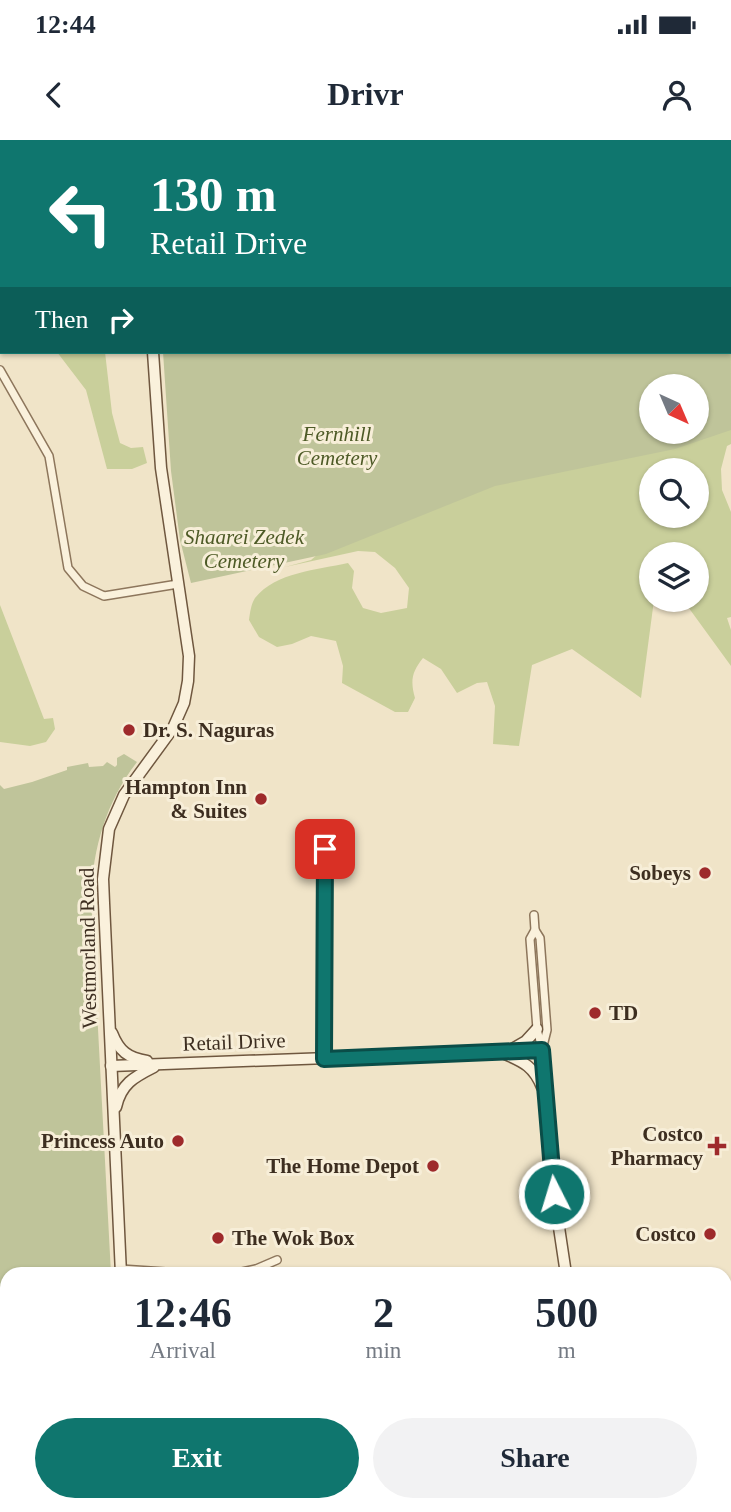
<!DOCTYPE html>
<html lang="en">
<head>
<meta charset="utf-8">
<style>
  :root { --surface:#fff; --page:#f2f2f3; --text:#1f2937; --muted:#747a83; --accent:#0f766e }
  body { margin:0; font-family:"Times New Roman",serif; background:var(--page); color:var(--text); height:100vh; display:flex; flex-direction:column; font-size:26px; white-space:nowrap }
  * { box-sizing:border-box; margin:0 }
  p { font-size:23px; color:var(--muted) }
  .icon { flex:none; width:38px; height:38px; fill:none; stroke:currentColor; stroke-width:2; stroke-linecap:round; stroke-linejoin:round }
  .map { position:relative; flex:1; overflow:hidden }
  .side { position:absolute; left:0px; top:1127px; width:732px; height:245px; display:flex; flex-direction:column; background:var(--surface); border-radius:21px 21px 0 0; box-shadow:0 2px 5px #0004 }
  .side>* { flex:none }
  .hud { position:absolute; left:0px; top:0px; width:732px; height:214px; box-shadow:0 2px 5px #0004; background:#0f766e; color:#fff; overflow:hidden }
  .needle { width:46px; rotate:136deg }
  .fabs { position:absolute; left:639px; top:234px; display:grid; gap:14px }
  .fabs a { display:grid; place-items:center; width:70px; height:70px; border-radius:50%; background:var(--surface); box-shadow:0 2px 5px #0004; font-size:35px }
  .pin { position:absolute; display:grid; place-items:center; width:60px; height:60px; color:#fff; margin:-30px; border-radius:14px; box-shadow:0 4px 10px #0006 }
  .me { position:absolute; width:77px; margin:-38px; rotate:355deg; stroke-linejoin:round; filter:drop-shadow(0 0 5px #0008) }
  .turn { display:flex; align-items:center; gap:24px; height:147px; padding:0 35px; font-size:32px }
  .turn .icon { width:91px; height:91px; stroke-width:2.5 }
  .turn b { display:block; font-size:49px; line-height:60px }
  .then { display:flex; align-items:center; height:66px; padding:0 35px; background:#0003; gap:14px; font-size:26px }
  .eta { display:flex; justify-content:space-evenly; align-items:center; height:119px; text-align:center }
  .eta b { font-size:42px; font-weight:800; line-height:49px }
  .primary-button { display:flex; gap:14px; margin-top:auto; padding:14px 35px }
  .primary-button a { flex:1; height:80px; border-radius:42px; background:var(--accent); color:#fff; font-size:28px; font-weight:800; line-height:80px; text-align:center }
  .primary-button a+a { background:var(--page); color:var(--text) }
  .status { display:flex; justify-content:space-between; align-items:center; height:49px; padding:0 35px; background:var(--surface); direction:ltr }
  .status svg { height:19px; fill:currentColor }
  header { display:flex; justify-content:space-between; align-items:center; height:91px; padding:0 35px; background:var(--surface); font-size:32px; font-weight:800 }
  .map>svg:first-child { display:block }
  .green { fill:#c9cf9b; fill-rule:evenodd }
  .cemetery { fill:#bfc49a; fill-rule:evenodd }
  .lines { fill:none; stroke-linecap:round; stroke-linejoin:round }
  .stream { stroke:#6f938a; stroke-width:2.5 }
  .street-casing { stroke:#8d765c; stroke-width:10 }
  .secondary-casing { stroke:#6f573f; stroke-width:13 }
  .street { stroke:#faf1dc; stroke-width:7 }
  .secondary { stroke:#faf1dc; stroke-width:10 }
  .route-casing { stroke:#0a4d48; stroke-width:18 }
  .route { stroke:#0f766e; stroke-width:12 }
  .poi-dot { fill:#9e2a2b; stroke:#f7eed8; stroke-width:2.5 }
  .labels { text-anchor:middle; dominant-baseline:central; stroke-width:6; stroke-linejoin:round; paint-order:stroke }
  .park-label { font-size:21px; font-style:italic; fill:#4d5a26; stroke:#f7eed8 }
  .poi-label { font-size:21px; font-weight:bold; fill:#3d2e20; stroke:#f7eed8; text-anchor:end }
  .street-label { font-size:21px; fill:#3d2e20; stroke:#f7eed8 }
</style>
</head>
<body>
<div class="status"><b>12:44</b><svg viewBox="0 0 49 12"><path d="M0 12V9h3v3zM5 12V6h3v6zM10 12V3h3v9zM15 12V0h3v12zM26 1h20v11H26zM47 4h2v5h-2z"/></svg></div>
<header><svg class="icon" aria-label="back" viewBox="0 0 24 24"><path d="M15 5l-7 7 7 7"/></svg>Drivr<svg class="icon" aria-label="person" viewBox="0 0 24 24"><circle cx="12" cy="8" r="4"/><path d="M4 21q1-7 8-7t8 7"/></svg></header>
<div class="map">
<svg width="731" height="1372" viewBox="0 0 731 1372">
  <rect width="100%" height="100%" fill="#f0e4c8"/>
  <g class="green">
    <polygon points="0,27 2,28 2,140 0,136"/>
    <path d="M731,98V304L727,306L721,329L722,350L731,372V477L727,478L731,490V526L683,460H696V415H651V460H654L641,558L572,509L532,525L519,606L493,604L495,566L487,542L477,543L457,553L441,529L423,518C412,532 410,540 415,558L408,572H395L342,543L343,526L336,501L311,496L292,504L277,507L259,497L249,480C250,473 251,464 255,458C276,432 317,430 348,423L354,431L352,448L363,468L381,473L407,468L409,448L395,428L375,412L358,411L285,427L311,420L324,409L312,378L730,212ZM651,247H696V292H651ZM651,331H696V376H651Z"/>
    <polygon points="57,212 105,212 112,273 120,303 131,308 143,307 147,323 132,329 107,329 86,250"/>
    <polygon points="0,465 44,579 53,578 55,589 46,602 30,606 0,602"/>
    <polygon points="7,1343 7,1365 126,1365 127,1370 122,1372 0,1372 0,1344"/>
  </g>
  <g class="cemetery">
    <polygon points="281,0 727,0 727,2 282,2"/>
    <path d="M730,23L731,290L675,309L495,346L326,414L191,443L180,400L171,331L163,212H730ZM651,247H696V292H651Z"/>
    <path d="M124,614L137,622C106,662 93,708 91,757L111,1134H7V1343L0,1344V645L4,649L32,642L67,630V627L88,623L89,627L103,626L107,622L115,627L117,625V618Z"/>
  </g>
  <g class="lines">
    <polyline class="stream" points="65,1372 74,1370"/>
    <defs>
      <g id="street">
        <polyline points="85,0 93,2"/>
        <polyline points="0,230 49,316 68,428 83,446 104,456 178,444"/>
        <polyline points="534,775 535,790 540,798 547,890 542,910"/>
        <polyline points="535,790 530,799 537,889 542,909"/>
        <polyline points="324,919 326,686"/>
        <polyline points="121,1129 195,1134"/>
        <polyline points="233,1134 256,1129 277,1120"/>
        <polyline points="631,1365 632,1372"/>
        <polyline points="716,1365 717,1372"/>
      </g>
      <g id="secondary">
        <polyline points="139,0 139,2"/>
        <path d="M112,893C119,911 128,918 147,921"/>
        <polyline points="509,911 526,901 537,889"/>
        <path d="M505,914C524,922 534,927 542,947"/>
        <polyline points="111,926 542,910 554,1054 566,1134"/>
        <path d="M116,967C121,944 134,937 154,927"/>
        <polyline points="121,1134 104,763 103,739 109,689 124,655 173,588 184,563 188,541 189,516 161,328 153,212"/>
        <polyline points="724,1198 731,1198"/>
        <polyline points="138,1365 138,1372"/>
      </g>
    </defs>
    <use href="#street" class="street-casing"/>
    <use href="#secondary" class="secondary-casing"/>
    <use href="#street" class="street"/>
    <use href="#secondary" class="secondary"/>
  </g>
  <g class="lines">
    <defs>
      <polyline id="route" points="325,709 324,919 542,910 554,1054"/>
    </defs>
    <use href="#route" class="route-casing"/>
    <use href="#route" class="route"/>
  </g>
  <g class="poi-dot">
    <circle cx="129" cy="590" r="7"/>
    <circle cx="261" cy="659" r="7"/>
    <circle cx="705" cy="733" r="7"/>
    <circle cx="595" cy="873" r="7"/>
    <circle cx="178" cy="1001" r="7"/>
    <path d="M713.5 995.5h7v7h7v7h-7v7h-7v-7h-7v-7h7z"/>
    <circle cx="433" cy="1026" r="7"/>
    <circle cx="710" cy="1094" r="7"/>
    <circle cx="218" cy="1098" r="7"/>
  </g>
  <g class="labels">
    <g class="park-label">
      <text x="337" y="294">Fernhill<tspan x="337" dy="24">Cemetery</tspan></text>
      <text x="244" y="397">Shaarei Zedek<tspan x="244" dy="24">Cemetery</tspan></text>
    </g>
    <g class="poi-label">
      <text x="143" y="590" text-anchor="start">Dr. S. Naguras</text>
      <text x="247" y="647">Hampton Inn<tspan x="247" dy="24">&amp; Suites</tspan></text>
      <text x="691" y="733">Sobeys</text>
      <text x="609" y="873" text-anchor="start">TD</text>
      <text x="703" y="994">Costco<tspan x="703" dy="24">Pharmacy</tspan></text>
      <text x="164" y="1001">Princess Auto</text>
      <text x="419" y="1026">The Home Depot</text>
      <text x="696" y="1094">Costco</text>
      <text x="232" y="1098" text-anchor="start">The Wok Box</text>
    </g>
    <g class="street-label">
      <text transform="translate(88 808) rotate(-91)">Westmorland Road</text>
      <text transform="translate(234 902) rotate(-2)">Retail Drive</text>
    </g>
  </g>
</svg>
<div class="fabs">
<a><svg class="needle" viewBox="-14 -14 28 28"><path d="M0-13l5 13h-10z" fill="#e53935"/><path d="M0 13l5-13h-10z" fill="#747a83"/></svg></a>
<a><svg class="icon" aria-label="search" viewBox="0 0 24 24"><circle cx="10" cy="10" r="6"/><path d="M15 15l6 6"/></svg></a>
<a><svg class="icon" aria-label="layers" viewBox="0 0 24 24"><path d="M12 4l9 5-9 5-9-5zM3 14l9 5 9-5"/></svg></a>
</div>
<div class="pin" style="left:325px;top:709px;background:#d93025"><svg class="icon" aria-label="arrive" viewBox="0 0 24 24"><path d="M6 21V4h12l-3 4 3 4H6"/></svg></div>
<svg class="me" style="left:554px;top:1054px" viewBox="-20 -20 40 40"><circle r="17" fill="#0f766e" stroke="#fff" stroke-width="3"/><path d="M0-11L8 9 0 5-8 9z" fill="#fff"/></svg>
<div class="hud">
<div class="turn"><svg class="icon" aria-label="left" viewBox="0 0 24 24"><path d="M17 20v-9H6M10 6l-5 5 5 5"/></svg><div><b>130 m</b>Retail Drive</div></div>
<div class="then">Then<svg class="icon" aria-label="right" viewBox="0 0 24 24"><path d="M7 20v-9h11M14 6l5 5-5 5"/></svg></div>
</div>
<section class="side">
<div class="eta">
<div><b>12:46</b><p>Arrival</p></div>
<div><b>2</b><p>min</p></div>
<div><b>500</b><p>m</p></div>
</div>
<div class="primary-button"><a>Exit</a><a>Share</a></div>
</section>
</div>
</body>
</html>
